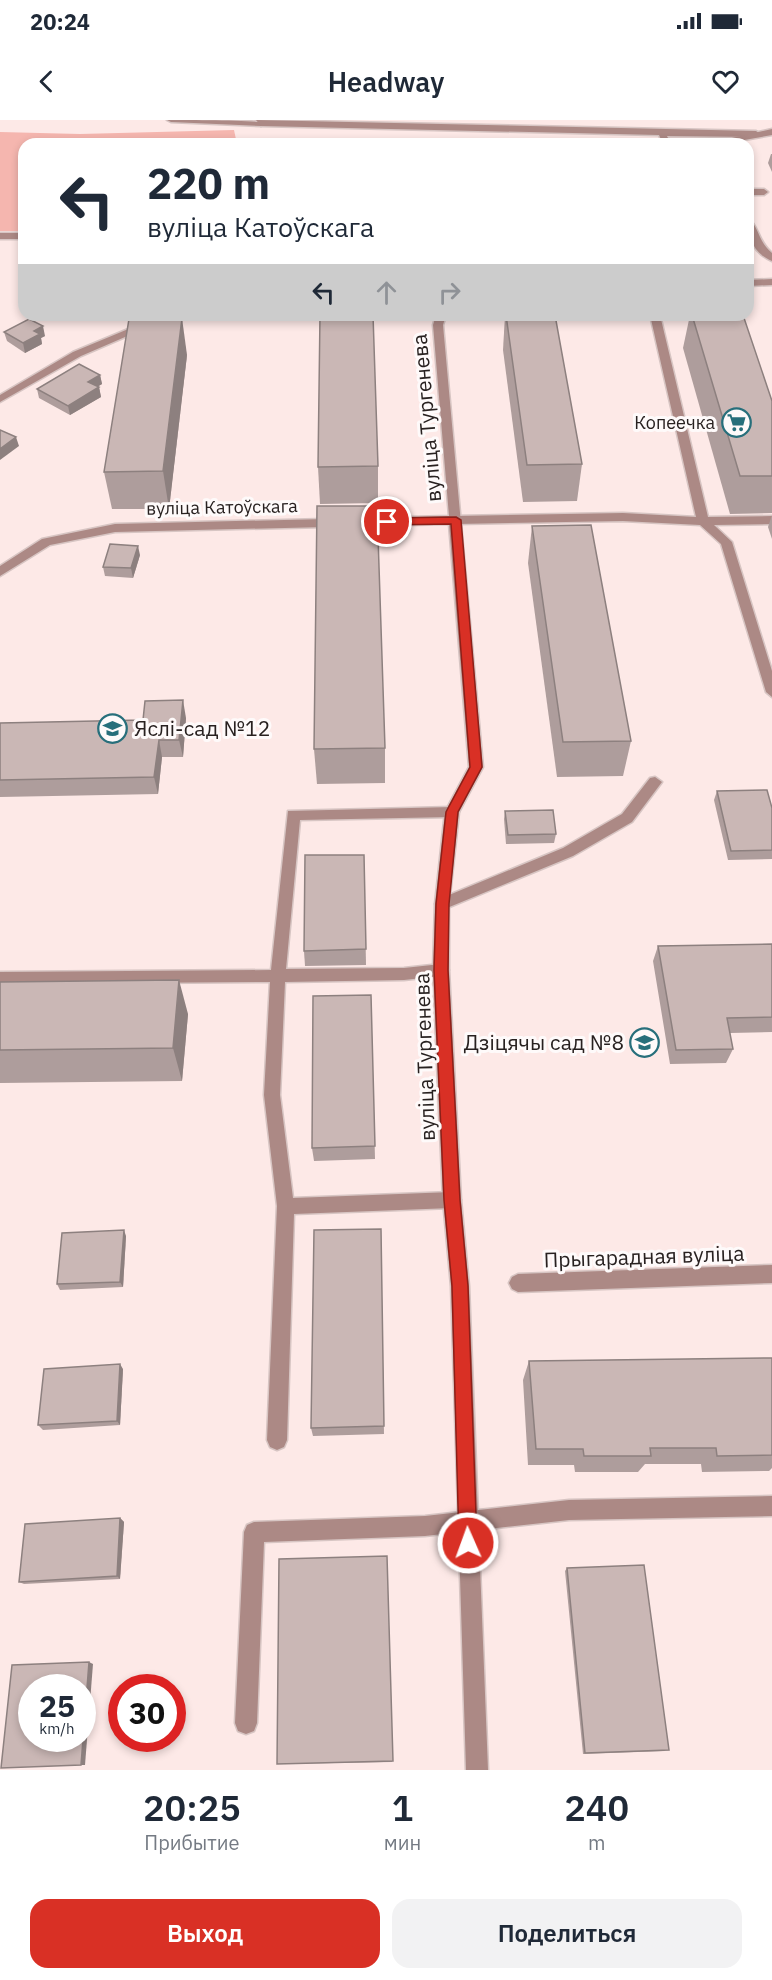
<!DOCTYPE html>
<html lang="ru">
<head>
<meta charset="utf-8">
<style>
  :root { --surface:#fff; --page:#f2f2f3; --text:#1f2937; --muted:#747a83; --accent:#d93025 }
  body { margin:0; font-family:"IBM Plex Sans",sans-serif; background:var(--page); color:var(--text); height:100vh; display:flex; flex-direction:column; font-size:22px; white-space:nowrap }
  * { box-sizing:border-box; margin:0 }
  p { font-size:20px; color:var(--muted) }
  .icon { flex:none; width:33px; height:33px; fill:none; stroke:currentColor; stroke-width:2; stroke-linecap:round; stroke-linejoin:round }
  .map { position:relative; height:1650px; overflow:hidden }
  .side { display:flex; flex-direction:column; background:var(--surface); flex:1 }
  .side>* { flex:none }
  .guide { position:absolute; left:18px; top:18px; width:736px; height:183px; border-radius:18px; box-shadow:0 3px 9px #0003; background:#fff; color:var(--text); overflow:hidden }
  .speed { position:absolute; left:18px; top:1554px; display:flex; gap:12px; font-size:30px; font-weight:700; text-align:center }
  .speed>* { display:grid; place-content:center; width:78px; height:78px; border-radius:50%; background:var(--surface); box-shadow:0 3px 9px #0003; line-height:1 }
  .speed small { font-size:15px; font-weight:400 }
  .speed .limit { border:9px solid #d22; background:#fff; color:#111 }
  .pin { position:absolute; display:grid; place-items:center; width:51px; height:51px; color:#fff; margin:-26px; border:3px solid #fff; border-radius:50%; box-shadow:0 2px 6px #0007 }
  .me { position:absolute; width:66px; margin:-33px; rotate:358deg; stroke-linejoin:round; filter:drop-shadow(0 0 4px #0008) }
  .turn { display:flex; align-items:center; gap:21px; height:126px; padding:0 30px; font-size:27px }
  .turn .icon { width:78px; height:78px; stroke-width:2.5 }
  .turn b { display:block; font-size:42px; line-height:51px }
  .lanes { display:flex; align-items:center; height:57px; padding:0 30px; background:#0003; justify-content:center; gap:30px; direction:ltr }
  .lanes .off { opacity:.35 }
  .eta { display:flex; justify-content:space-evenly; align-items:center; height:102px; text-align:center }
  .eta b { font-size:36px; font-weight:600; line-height:42px }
  .action { display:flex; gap:12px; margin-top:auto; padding:12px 30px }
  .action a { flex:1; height:69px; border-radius:18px; background:var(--accent); color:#fff; font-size:24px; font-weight:600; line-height:69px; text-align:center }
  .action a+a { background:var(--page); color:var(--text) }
  .status { display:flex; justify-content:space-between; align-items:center; height:42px; padding:0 30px; background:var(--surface); direction:ltr }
  .status svg { height:16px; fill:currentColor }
  header { display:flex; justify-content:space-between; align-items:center; height:78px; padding:0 30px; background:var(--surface); font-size:27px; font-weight:600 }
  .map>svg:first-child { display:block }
  .green { fill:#f5b6af }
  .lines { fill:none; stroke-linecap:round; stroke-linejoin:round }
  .service-casing { stroke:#d7c5c3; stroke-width:3 }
  .minor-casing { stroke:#d7c5c3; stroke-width:3 }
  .tertiary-casing { stroke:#d7c5c3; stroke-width:3 }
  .service { fill:#ac8985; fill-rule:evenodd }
  .minor { fill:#ac8985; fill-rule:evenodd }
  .tertiary { fill:#ac8985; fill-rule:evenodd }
  .wall { fill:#ae9d9c }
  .shaded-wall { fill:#8d807f }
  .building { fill:#cab7b5; stroke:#8d807f; stroke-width:1.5; fill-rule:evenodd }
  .route { fill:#d93025; stroke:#8d1f18; stroke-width:1.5 }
  .labels { text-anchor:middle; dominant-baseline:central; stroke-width:6; stroke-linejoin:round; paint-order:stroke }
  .far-poi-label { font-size:18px; fill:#282120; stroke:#fefafa; text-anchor:end }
  .far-street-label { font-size:18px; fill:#282120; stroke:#fefafa }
  .street-label { font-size:21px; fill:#282120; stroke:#fefafa }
  .poi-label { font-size:21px; fill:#282120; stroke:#fefafa; text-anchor:start }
</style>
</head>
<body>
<div class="status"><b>20:24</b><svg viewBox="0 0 49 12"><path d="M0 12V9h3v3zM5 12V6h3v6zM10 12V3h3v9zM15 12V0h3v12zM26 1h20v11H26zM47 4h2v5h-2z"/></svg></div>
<header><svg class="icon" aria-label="back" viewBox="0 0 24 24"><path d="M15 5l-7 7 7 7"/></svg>Headway<svg class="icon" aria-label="heart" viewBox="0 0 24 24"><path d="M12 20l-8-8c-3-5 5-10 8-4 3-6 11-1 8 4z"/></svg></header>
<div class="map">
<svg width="772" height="1650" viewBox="0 0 772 1650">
  <rect width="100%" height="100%" fill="#fde9e7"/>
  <polygon class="green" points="234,10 237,24 24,24 24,111 0,111 0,12 80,14"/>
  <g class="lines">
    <defs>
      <g id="service">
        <path d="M167,0C185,0 254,0 265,3L261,6L171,2Z"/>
        <polygon points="748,69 764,69 768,72 764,75 748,75"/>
        <path d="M748,98C759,106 758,122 772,133V141C753,133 748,118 748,98Z"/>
        <polygon points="650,195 660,195 708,397 772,396 772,404 714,405 732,422 772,551 772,577 766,572 721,424 700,405 623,401 456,404 450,400 456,396 623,393 696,397"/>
        <polygon points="655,657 662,662 632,702 573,736 447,788 437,788 435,784 437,780 563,728 622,694 650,658"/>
        <polygon points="452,687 459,692 452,697 300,700 286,849 404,848 441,844 446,845 449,850 446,855 441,856 404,860 285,862 280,975 293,1078 452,1072 458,1074 461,1080 458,1086 452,1088 294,1094 287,1320 284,1327 277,1330 270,1327 267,1320 277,1086 264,975 270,862 0,864 0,852 271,850 288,691"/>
        <polygon points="772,1376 772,1396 569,1400 425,1416 264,1422 257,1603 254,1611 246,1614 238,1611 235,1603 244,1412 247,1405 254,1402 425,1396 569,1380"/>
      </g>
      <g id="minor">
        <polygon points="256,0 756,11 760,14 756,17 667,16 671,24 663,24 659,15 261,6"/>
        <rect x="0" y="113" width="24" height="6"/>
        <polygon points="772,159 772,165 748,166 748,160"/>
        <polygon points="436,195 446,195 443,205 483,647 459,692 449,784 449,850 461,1080 469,1166 488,1650 466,1650 451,1166 443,1080 433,850 435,784 445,692 469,647 449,404 115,412 50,425 0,456 0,446 42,419 115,404 449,396 433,205"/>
        <polygon points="772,1145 772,1163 518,1172 512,1169 509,1163 512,1157 518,1154"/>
      </g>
      <g id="tertiary">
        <polygon points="772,9 772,15 722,24 705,24"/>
        <polygon points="162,195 176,195 81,236 0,282 0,275 73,232"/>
      </g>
    </defs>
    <use href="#service" class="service-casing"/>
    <use href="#minor" class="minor-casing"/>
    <use href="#tertiary" class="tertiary-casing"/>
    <use href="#service" class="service"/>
    <use href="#minor" class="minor"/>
    <use href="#tertiary" class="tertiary"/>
  </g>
  <g class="wall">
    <polygon points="771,34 772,34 772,52 768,43"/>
    <polygon points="505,195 555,195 582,344 577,381 523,382 503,230"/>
    <polygon points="690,195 743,195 772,281 772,393 730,394 683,228"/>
    <polygon points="4,212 45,216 41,218 42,224 25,233 7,221"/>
    <polygon points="187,235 169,389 112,389 104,352"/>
    <polygon points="100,255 102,264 97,267 99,267 101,277 70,295 39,278 37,269"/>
    <polygon points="378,346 378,383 320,384 318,347"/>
    <polygon points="772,395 772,419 768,407"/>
    <polygon points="532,406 631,621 623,656 557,657 528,443"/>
    <polygon points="140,435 133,458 105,456 103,447"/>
    <polygon points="186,598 183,637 162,637 158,674 0,677 0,603 143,600"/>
    <polygon points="385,628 385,663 317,664 314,629"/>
    <polygon points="717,671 772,688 772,739 728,740 714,680"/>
    <polygon points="505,691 556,714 554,723 506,724 504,699"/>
    <polygon points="364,735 366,845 305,846 304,831"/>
    <polygon points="772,824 772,912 730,913 733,929 726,943 670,944 653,841 658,826"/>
    <polygon points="0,862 188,894 182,961 0,963"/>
    <polygon points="371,875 375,1039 314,1041 312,1028"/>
    <polygon points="381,1109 384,1314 313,1316 311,1308"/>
    <polygon points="126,1116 123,1167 60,1170 57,1164"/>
    <polygon points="772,1238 772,1348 769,1351 702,1352 701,1344 645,1344 638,1352 575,1352 574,1345 528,1345 523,1260 529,1241"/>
    <polygon points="123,1249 120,1305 43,1310 38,1305"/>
    <polygon points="120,1398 124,1402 120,1459 24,1464 19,1462"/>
    <polygon points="387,1436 392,1642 277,1644"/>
    <polygon points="567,1448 665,1631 583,1634 565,1451"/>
  </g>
  <g class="shaded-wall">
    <polygon points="182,198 187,235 169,389 163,351"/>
    <polygon points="43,206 45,216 41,218 42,224 25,233 23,223 34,211"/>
    <polygon points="100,255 102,264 90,271 88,262"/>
    <polygon points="99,267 101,277 70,295 68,286"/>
    <polygon points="16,317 19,326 0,340 0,329"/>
    <polygon points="138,426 140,435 133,458 131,448"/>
    <polygon points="183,580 186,598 183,637 179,620"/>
    <polygon points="159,620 162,637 158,674 154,657"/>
    <polygon points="179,860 188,894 182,961 173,928"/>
    <polygon points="124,1110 126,1116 123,1167 120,1162"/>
    <polygon points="120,1244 123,1249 120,1305 117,1301"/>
    <polygon points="120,1398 124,1402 120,1459 117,1456"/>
    <polygon points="89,1542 93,1544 85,1645 81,1645"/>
  </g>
  <g class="building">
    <polygon points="320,195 373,195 378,346 318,347"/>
    <polygon points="506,195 555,195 582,344 527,345"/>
    <polygon points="692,195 743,195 772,281 772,356 740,356"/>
    <polygon points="182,198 163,351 104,352 129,199"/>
    <polygon points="29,199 43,206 34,211 40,214 23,223 4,212"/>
    <polygon points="79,244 100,255 88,262 99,267 68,286 37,269"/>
    <polygon points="0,310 16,317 0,329"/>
    <polygon points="317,386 377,386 385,628 314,629"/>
    <polygon points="591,405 631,621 563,622 532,406"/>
    <polygon points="110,424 138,426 131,448 103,447"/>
    <polygon points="183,580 179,620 159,620 154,657 0,660 0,603 143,600 145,581"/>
    <polygon points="767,670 772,688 772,730 731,731 717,671"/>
    <polygon points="553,690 556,714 508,715 505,691"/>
    <polygon points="305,735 364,735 366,829 304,831"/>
    <polygon points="772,824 772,897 727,898 733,929 676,930 658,826"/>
    <polygon points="179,860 173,928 0,930 0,862"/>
    <polygon points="371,875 375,1026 312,1028 313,876"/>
    <polygon points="381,1109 384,1306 311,1308 314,1110"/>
    <polygon points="124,1110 120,1162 57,1164 62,1113"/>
    <polygon points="772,1238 772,1335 717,1336 716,1328 650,1328 651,1336 584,1336 583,1329 536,1329 529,1241"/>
    <polygon points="120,1244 117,1301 38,1305 44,1249"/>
    <polygon points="120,1398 117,1456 19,1462 25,1404"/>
    <polygon points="387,1436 393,1641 277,1644 279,1439"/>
    <polygon points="644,1445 669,1630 585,1633 567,1448"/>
    <path d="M89,1542L81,1645L1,1648L12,1545ZM32,1568H82V1618H32Z"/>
  </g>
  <polygon class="route" points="456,397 461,400 482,647 458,692 449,784 448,850 460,1080 468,1166 477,1423 474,1430 468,1432 461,1430 459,1423 452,1166 444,1080 434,850 436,784 446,692 470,647 451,404 387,405 382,402 387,398"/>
  <defs>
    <symbol id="supermarket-ring" viewBox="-11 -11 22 22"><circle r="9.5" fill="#fefafa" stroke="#276f7b" stroke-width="1.5"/><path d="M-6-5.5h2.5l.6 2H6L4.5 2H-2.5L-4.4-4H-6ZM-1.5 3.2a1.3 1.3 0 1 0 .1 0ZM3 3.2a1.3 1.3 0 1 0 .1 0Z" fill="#276f7b"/></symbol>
    <symbol id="school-ring" viewBox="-11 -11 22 22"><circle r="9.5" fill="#fefafa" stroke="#276f7b" stroke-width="1.5"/><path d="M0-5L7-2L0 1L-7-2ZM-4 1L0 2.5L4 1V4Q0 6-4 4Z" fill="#276f7b"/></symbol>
  </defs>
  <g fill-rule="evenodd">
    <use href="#supermarket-ring" x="720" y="286" width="33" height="33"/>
    <use href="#school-ring" x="96" y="592" width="33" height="33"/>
    <use href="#school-ring" x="628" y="906" width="33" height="33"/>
  </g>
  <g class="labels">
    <g class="far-poi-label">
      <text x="715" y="302">Копеечка</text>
    </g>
    <g class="far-street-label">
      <text transform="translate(222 387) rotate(-1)">вуліца Катоўскага</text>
    </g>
    <g class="street-label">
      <text transform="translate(426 298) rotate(-95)">вуліца Тургенева</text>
      <text transform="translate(424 937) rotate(-92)">вуліца Тургенева</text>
      <text transform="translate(644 1136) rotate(-2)">Прыгарадная вуліца</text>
    </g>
    <g class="poi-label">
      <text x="134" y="608">Яслі-сад №12</text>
      <text x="624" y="922" text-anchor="end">Дзіцячы сад №8</text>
    </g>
  </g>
</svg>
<div class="speed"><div>25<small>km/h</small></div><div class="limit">30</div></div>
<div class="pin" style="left:387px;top:402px;background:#d93025"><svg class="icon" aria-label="arrive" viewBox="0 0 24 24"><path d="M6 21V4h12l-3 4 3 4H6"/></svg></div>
<svg class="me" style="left:468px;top:1423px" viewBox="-20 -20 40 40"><circle r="17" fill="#d93025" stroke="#fff" stroke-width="3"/><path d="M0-11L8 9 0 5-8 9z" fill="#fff"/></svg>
<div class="guide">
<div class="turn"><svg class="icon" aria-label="left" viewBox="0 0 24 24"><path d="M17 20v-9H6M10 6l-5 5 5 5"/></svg><div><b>220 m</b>вуліца Катоўскага</div></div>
<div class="lanes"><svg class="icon" aria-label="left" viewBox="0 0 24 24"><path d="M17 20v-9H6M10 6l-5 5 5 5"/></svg><svg class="icon off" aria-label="ahead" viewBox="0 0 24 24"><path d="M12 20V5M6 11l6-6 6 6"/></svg><svg class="icon off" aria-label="right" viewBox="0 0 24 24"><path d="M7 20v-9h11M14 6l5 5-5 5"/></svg></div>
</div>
</div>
<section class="side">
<div class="eta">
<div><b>20:25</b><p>Прибытие</p></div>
<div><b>1</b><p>мин</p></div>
<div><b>240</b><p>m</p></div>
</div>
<div class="action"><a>Выход</a><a>Поделиться</a></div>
</section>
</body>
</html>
